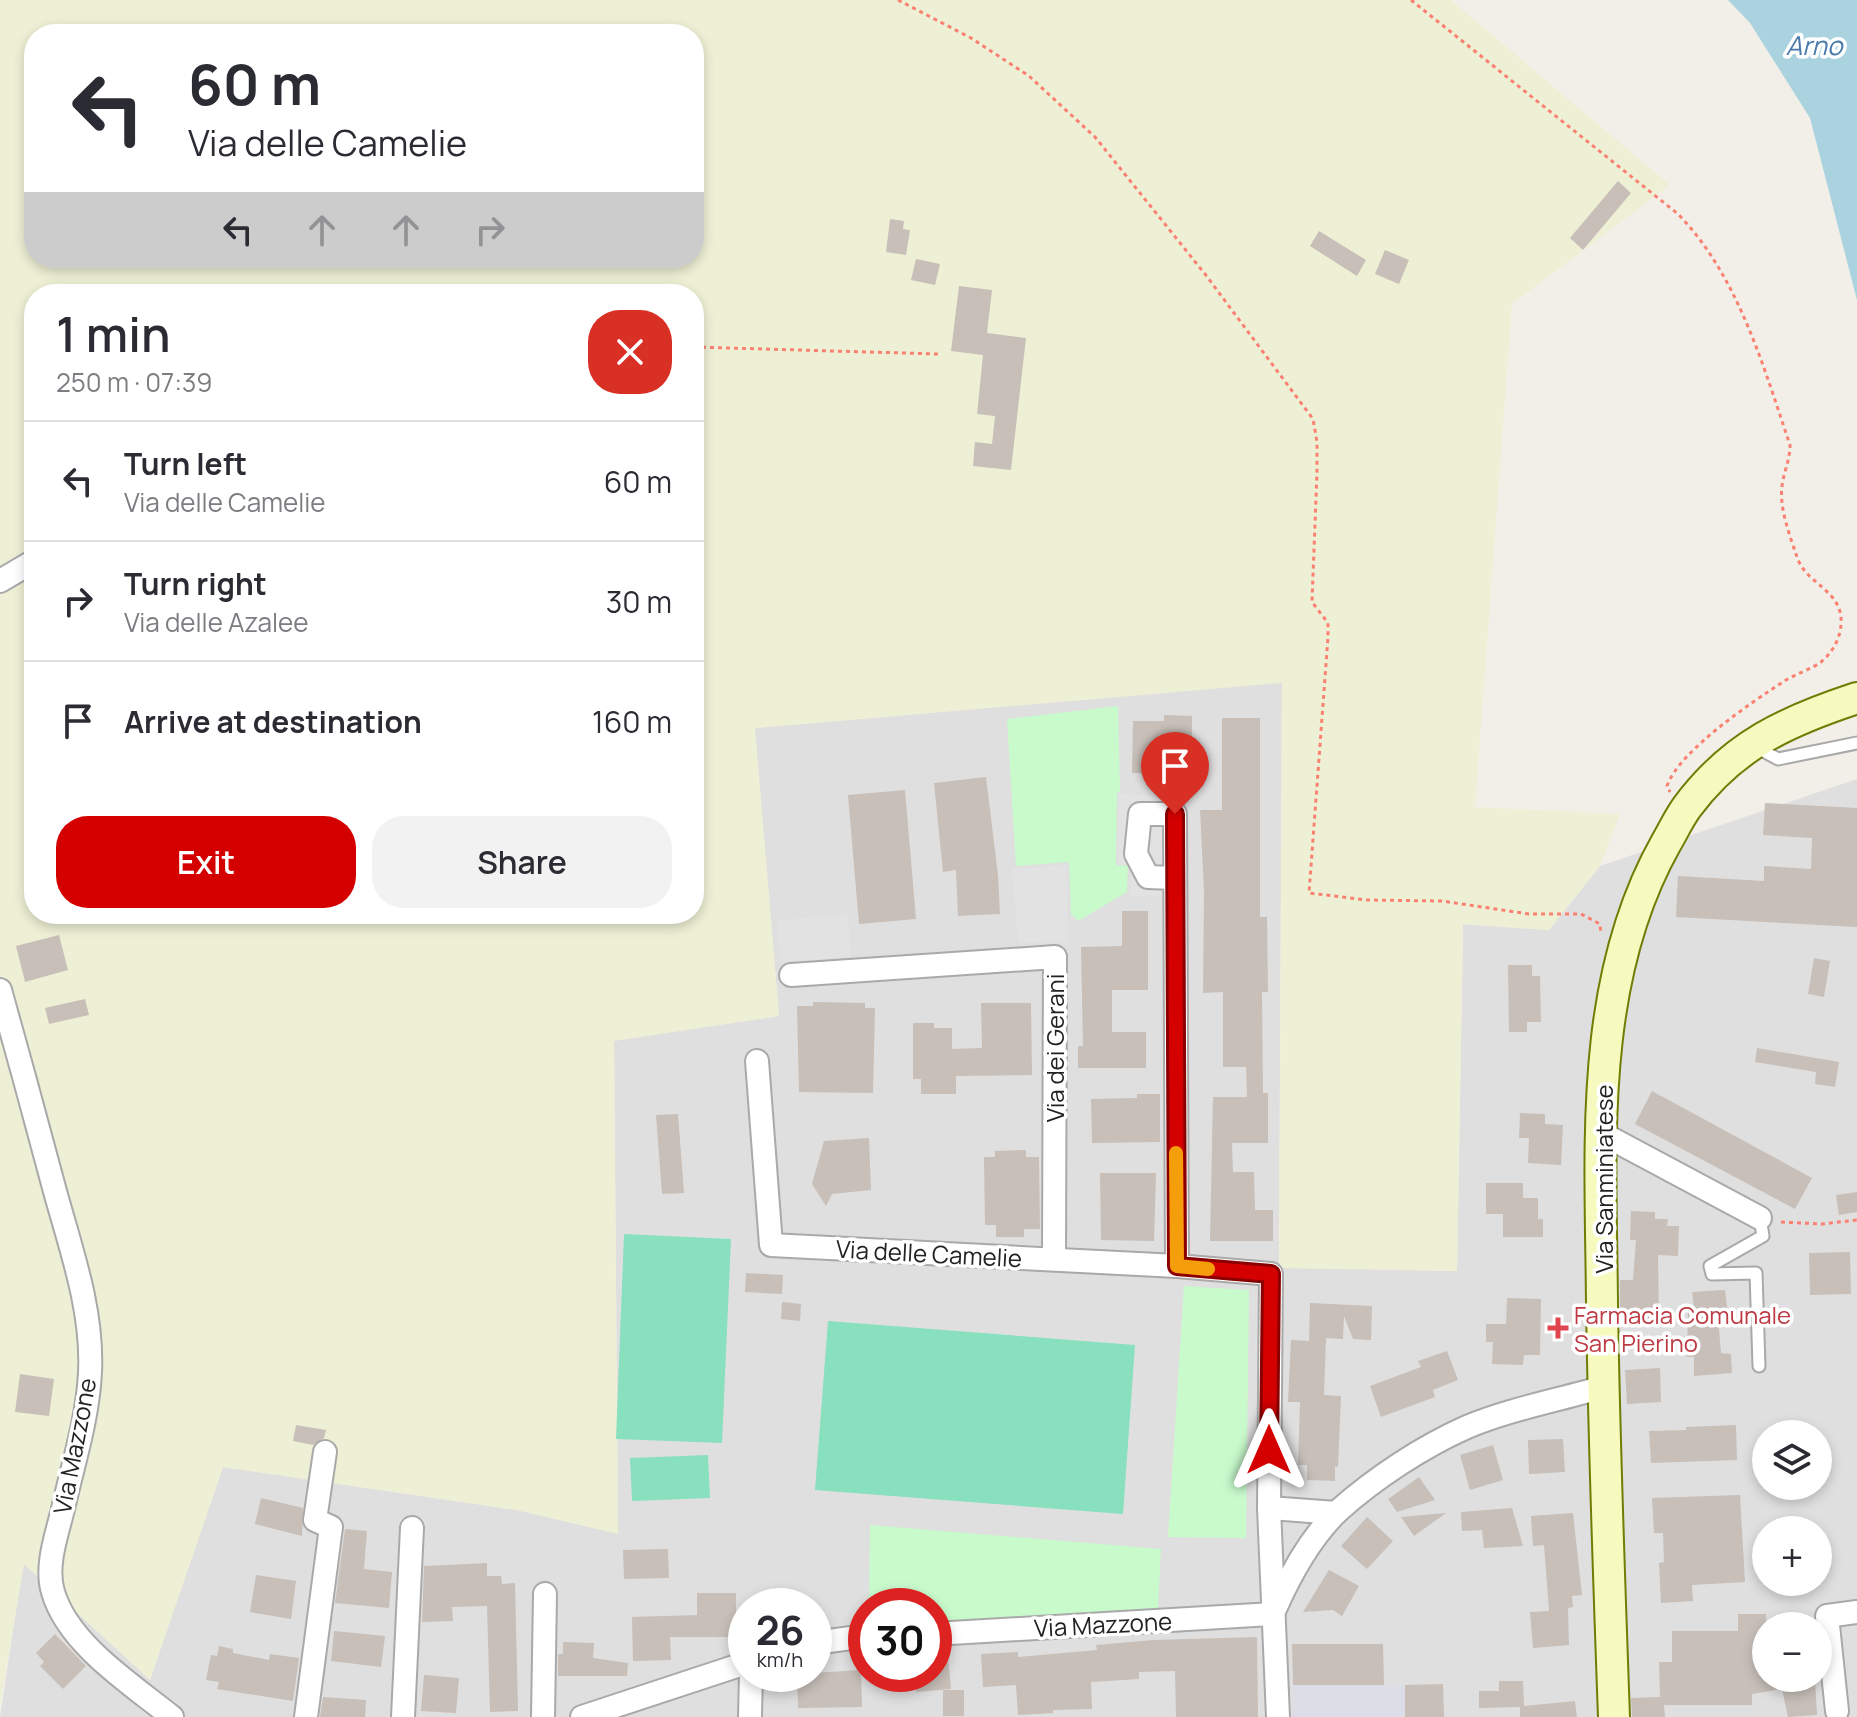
<!DOCTYPE html>
<html lang="en">
<head>
<meta charset="utf-8">
<style>
  :root { --surface:#fff; --page:#f2f2f3; --text:#2b2b33; --muted:#7c7c81; --line:#e1e1e2; --accent:#d40000 }
  body { margin:0; font-family:Manrope,sans-serif; background:var(--page); color:var(--text); height:100vh; display:flex; flex-direction:column; font-size:30px; white-space:nowrap }
  * { box-sizing:border-box; margin:0 }
  p { font-size:26px; color:var(--muted) }
  .icon { flex:none; width:44px; height:44px; fill:none; stroke:currentColor; stroke-width:2; stroke-linecap:round; stroke-linejoin:round }
  .map { position:relative; flex:1; overflow:hidden }
  .drawer { position:absolute; left:24px; top:284px; width:680px; height:640px; display:flex; flex-direction:column; background:var(--surface); border-radius:32px; box-shadow:0 4px 12px #0003 }
  .drawer>* { flex:none }
  .guide { position:absolute; left:24px; top:24px; width:680px; height:244px; border-radius:32px; box-shadow:0 4px 12px #0003; background:#fff; color:var(--text); overflow:hidden }
  .controls { position:absolute; left:1752px; top:1420px; display:grid; gap:16px }
  .controls a { display:grid; place-items:center; width:80px; height:80px; border-radius:50%; background:var(--surface); box-shadow:0 4px 12px #0003; font-size:40px }
  .speed { position:absolute; left:728px; top:1588px; display:flex; gap:16px; font-size:40px; font-weight:700; text-align:center }
  .speed>* { display:grid; place-content:center; width:104px; height:104px; border-radius:50%; background:var(--surface); box-shadow:0 4px 12px #0003; line-height:1 }
  .speed small { font-size:20px; font-weight:400 }
  .speed .limit { border:12px solid #d22; background:#fff; color:#111 }
  .pin { position:absolute; display:grid; place-items:center; width:68px; height:68px; color:#fff; margin:-82px -34px; border-radius:50% 50% 50% 0; rotate:-45deg; box-shadow:0 0 8px #0007 }
  .pin .icon { rotate:45deg }
  .me { position:absolute; width:88px; margin:-44px; rotate:0deg; stroke-linejoin:round; filter:drop-shadow(0 0 6px #0008) }
  .turn { display:flex; align-items:center; gap:28px; height:168px; padding:0 32px; font-size:36px }
  .turn .icon { width:104px; height:104px; stroke-width:2.5 }
  .turn b { display:block; font-size:56px; line-height:68px }
  .lanes { display:flex; align-items:center; height:76px; padding:0 32px; background:#0003; justify-content:center; gap:40px; direction:ltr }
  .lanes .off { opacity:.35 }
  .round { display:grid; place-items:center; flex:none; width:84px; height:84px; border-radius:32px; background:var(--page) }
  .headline { display:flex; align-items:center; justify-content:space-between; height:136px; padding:0 32px }
  h1 { font-size:48px; font-weight:600; line-height:60px }
  .button { display:flex; gap:16px; margin-top:auto; padding:16px 32px }
  .button a { flex:1; height:92px; border-radius:32px; background:var(--accent); color:#fff; font-size:32px; font-weight:600; line-height:92px; text-align:center }
  .button a+a { background:var(--page); color:var(--text) }
  ul { padding:0; list-style:none }
  li { display:flex; align-items:center; gap:24px; height:120px; padding:0 32px; border-top:2px solid var(--line) }
  li div { flex:1 }
  li b { display:block; font-size:30px }
  li em { font-style:normal }
  .map>svg:first-child { display:block }
  .residential { fill:#e0dfdf; fill-rule:evenodd }
  .farmland { fill:#eef0d5; fill-rule:evenodd }
  .park { fill:#c8facc }
  .pitch { fill:#88e0be }
  .parking { fill:#e2e2e2 }
  .plaza { fill:#dddde8 }
  .water { fill:#aad3df }
  .building { fill:#c7bfb8 }
  .lines { fill:none; stroke-linecap:round; stroke-linejoin:round }
  .lane-casing { stroke:#a9a9a9; stroke-width:15 }
  .street-casing { stroke:#a9a9a9; stroke-width:26 }
  .secondary-casing { stroke:#707d05; stroke-width:34 }
  .path { stroke:#fa8072; stroke-width:3; stroke-dasharray:4 4; stroke-linecap:butt }
  .lane { stroke:#fff; stroke-width:11 }
  .street { stroke:#fff; stroke-width:22 }
  .secondary { stroke:#f7fabf; stroke-width:30 }
  .route-casing { stroke:#8a0000; stroke-width:20 }
  .route { stroke:#d40000; stroke-width:14 }
  .slow { stroke:#f59e0b; stroke-width:14 }
  .health-dot { fill:#e0444e; stroke:#fff; stroke-width:3 }
  .labels { text-anchor:middle; dominant-baseline:central; stroke-width:7; stroke-linejoin:round; paint-order:stroke }
  .street-label { font-size:24px; fill:#222; stroke:#fff }
  .health-label { font-size:24px; fill:#be3a42; stroke:#fff; text-anchor:start }
  .water-label { font-size:26px; font-style:italic; fill:#4a7aab; stroke:#fff }
</style>
</head>
<body>
<div class="map">
<svg width="1857" height="1717" viewBox="0 0 1857 1717">
  <rect width="100%" height="100%" fill="#f2efe9"/>
  <path class="residential" d="M1282,682L1279,1267L1457,1271L1463,924L1549,930L1600,866L1857,779V1717H0L23,1563L150,1679L223,1467L517,1510L618,1533L614,1040L779,1016L754,728ZM1766,1434H1818V1486H1766ZM1766,1530H1818V1582H1766ZM746,1606H814V1674H746ZM866,1606H934V1674H866ZM1766,1626H1818V1678H1766Z"/>
  <path class="farmland" d="M0,0H1451L1670,185L1512,304L1475,807L1620,814L1600,866L1549,930L1463,924L1457,1271L1279,1268L1282,683L755,728L779,1016L614,1041L618,1534L517,1510L223,1467L150,1680L24,1564L0,1705ZM34,34H694V258H34ZM34,294H694V914H34Z"/>
  <g class="park">
    <polygon points="1118,706 1120,792 1117,793 1116,865 1128,866 1127,892 1078,921 1071,914 1069,862 1016,866 1007,719"/>
    <polygon points="1184,1286 1249,1290 1246,1538 1168,1537"/>
    <polygon points="870,1525 1161,1549 1158,1608 934,1623 934,1606 869,1606"/>
  </g>
  <g class="pitch">
    <polygon points="624,1234 731,1239 722,1443 616,1439"/>
    <polygon points="828,1321 1135,1345 1123,1514 815,1490"/>
    <polygon points="708,1455 710,1498 632,1501 630,1458"/>
  </g>
  <g class="parking">
    <polygon points="1119,794 1186,796 1184,898 1130,896 1130,864 1117,864"/>
    <polygon points="1067,865 1068,943 1018,942 1012,869"/>
    <polygon points="848,914 851,957 780,962 777,920"/>
  </g>
  <rect class="plaza" x="1293" y="1685" width="112" height="32"/>
  <polygon class="water" points="1728,0 1857,0 1857,300 1810,118 1750,23"/>
  <g class="building">
    <polygon points="1618,181 1631,193 1583,250 1570,238"/>
    <polygon points="890,219 904,221 903,229 910,230 906,255 886,252"/>
    <polygon points="1319,231 1366,260 1357,276 1310,246"/>
    <polygon points="1385,250 1409,260 1399,284 1375,274"/>
    <polygon points="916,259 940,264 935,285 911,280"/>
    <polygon points="959,286 992,290 987,333 1026,338 1011,470 973,466 975,442 992,444 995,416 977,414 983,355 951,351"/>
    <polygon points="1164,715 1192,716 1192,770 1166,770 1166,774 1132,773 1133,721 1164,721"/>
    <polygon points="1222,718 1260,718 1260,917 1267,917 1268,992 1262,992 1263,1093 1268,1093 1268,1143 1232,1143 1233,1172 1254,1172 1255,1210 1273,1210 1273,1241 1210,1241 1213,1097 1247,1097 1246,1067 1223,1067 1223,992 1203,993 1204,891 1200,810 1222,810"/>
    <polygon points="986,777 998,875 1000,914 958,916 956,870 943,872 934,783"/>
    <polygon points="905,790 916,919 859,924 848,795"/>
    <polygon points="1765,803 1857,808 1857,927 1676,917 1678,876 1764,881 1764,866 1811,869 1812,838 1763,835"/>
    <polygon points="1122,911 1148,911 1148,990 1112,990 1112,1032 1146,1032 1146,1068 1078,1068 1078,1046 1083,1046 1081,947 1122,946"/>
    <polygon points="59,935 68,970 25,982 16,946"/>
    <polygon points="1814,958 1830,961 1824,997 1808,994"/>
    <polygon points="1508,965 1532,965 1532,976 1540,976 1541,1022 1527,1022 1527,1032 1509,1032"/>
    <polygon points="85,999 89,1015 49,1024 45,1008"/>
    <polygon points="813,1002 865,1003 865,1008 875,1008 873,1093 799,1092 797,1006 813,1006"/>
    <polygon points="981,1003 1031,1003 1032,1075 956,1076 956,1094 921,1094 921,1079 913,1079 913,1023 934,1023 934,1028 952,1028 952,1049 982,1048"/>
    <polygon points="1757,1048 1839,1062 1835,1087 1815,1084 1816,1072 1755,1062"/>
    <polygon points="1652,1091 1812,1178 1795,1209 1635,1124"/>
    <polygon points="1137,1094 1160,1094 1160,1142 1092,1143 1091,1099 1137,1098"/>
    <polygon points="1520,1113 1545,1114 1545,1124 1563,1125 1561,1165 1528,1163 1529,1138 1519,1138"/>
    <polygon points="678,1114 684,1193 662,1194 656,1115"/>
    <polygon points="869,1138 871,1190 832,1194 826,1206 812,1184 824,1141"/>
    <polygon points="1026,1150 1026,1157 1039,1157 1040,1229 1024,1229 1024,1237 996,1237 996,1225 985,1225 984,1157 995,1157 995,1151"/>
    <polygon points="1100,1173 1156,1173 1154,1241 1101,1240"/>
    <polygon points="1486,1183 1523,1183 1523,1198 1538,1198 1538,1219 1543,1219 1543,1237 1503,1237 1503,1214 1486,1214"/>
    <polygon points="1857,1192 1857,1212 1839,1215 1836,1195"/>
    <polygon points="1631,1211 1655,1212 1655,1219 1668,1219 1667,1226 1679,1226 1678,1256 1658,1255 1659,1320 1620,1320 1620,1280 1633,1280 1636,1240 1630,1240"/>
    <polygon points="1850,1252 1851,1294 1810,1295 1809,1253"/>
    <polygon points="746,1273 783,1275 782,1294 745,1292"/>
    <polygon points="1725,1290 1728,1315 1718,1316 1721,1353 1731,1354 1732,1373 1694,1376 1694,1357 1687,1357 1688,1309 1694,1308 1692,1292"/>
    <polygon points="1507,1298 1541,1299 1540,1355 1524,1355 1523,1365 1492,1364 1493,1342 1486,1342 1486,1324 1506,1324"/>
    <polygon points="782,1302 801,1304 800,1321 781,1319"/>
    <polygon points="1310,1303 1372,1306 1371,1340 1353,1339 1344,1316 1343,1339 1326,1338 1324,1395 1341,1396 1338,1467 1335,1466 1335,1481 1307,1480 1307,1465 1298,1465 1300,1402 1288,1402 1291,1340 1309,1341"/>
    <polygon points="1447,1351 1458,1380 1433,1390 1435,1397 1381,1417 1370,1386 1421,1367 1418,1361"/>
    <polygon points="1660,1368 1661,1402 1627,1404 1625,1370"/>
    <polygon points="20,1374 54,1379 49,1416 15,1412"/>
    <polygon points="296,1425 326,1430 324,1438 313,1445 293,1441"/>
    <polygon points="1736,1425 1737,1460 1651,1463 1649,1431 1686,1430 1686,1427"/>
    <polygon points="1563,1439 1565,1472 1529,1474 1528,1440"/>
    <polygon points="1493,1445 1503,1480 1470,1490 1460,1455"/>
    <polygon points="1419,1477 1435,1500 1397,1512 1388,1499"/>
    <polygon points="1740,1495 1745,1582 1692,1585 1693,1601 1661,1603 1659,1563 1664,1562 1663,1533 1654,1533 1652,1498"/>
    <polygon points="261,1498 303,1508 302,1536 255,1524"/>
    <polygon points="1512,1508 1523,1546 1484,1548 1482,1530 1462,1531 1461,1512"/>
    <polygon points="1446,1513 1414,1536 1401,1517"/>
    <polygon points="1573,1513 1582,1595 1572,1596 1573,1607 1568,1608 1569,1645 1533,1648 1530,1612 1549,1611 1544,1545 1533,1546 1531,1516"/>
    <polygon points="1367,1517 1393,1541 1367,1569 1341,1546"/>
    <polygon points="345,1529 367,1531 364,1569 392,1572 389,1608 335,1603"/>
    <polygon points="668,1549 669,1578 624,1579 623,1550"/>
    <polygon points="487,1563 487,1576 501,1576 502,1584 515,1583 518,1711 490,1712 487,1606 452,1607 453,1621 422,1622 424,1566"/>
    <polygon points="1329,1570 1359,1586 1342,1616 1333,1610 1303,1612"/>
    <polygon points="256,1575 296,1581 291,1619 250,1612"/>
    <polygon points="697,1593 736,1593 736,1637 670,1637 671,1660 633,1661 632,1617 697,1615"/>
    <polygon points="1738,1614 1766,1614 1766,1678 1815,1678 1817,1715 1788,1717 1782,1689 1752,1694 1752,1705 1664,1705 1665,1717 1632,1717 1631,1698 1660,1697 1659,1662 1672,1662 1672,1631 1738,1631"/>
    <polygon points="334,1631 385,1636 381,1667 331,1661"/>
    <polygon points="55,1634 86,1666 63,1689 40,1666 44,1662 36,1653"/>
    <polygon points="1257,1637 1258,1717 1176,1717 1175,1671 1139,1672 1139,1679 1091,1682 1092,1709 1053,1710 1053,1713 1018,1715 1016,1685 983,1687 981,1654 1018,1652 1018,1657 1097,1650 1096,1645 1153,1640"/>
    <polygon points="563,1642 594,1643 593,1658 628,1663 627,1676 558,1676 558,1654 563,1654"/>
    <polygon points="1292,1644 1383,1644 1384,1685 1293,1685"/>
    <polygon points="219,1646 233,1649 233,1653 269,1660 270,1654 299,1658 293,1701 217,1689 219,1682 206,1680 211,1655 217,1656"/>
    <polygon points="948,1657 951,1689 916,1692 915,1674 934,1674 934,1658"/>
    <polygon points="861,1670 862,1707 798,1708 797,1674"/>
    <polygon points="424,1675 459,1678 456,1713 421,1711"/>
    <polygon points="1499,1681 1523,1681 1524,1706 1575,1701 1577,1717 1520,1717 1520,1707 1479,1708 1479,1691 1499,1691"/>
    <polygon points="1443,1684 1444,1717 1405,1717 1405,1685"/>
    <rect x="943" y="1690" width="21" height="26"/>
    <polygon points="323,1697 366,1700 365,1717 320,1717"/>
  </g>
  <g class="lines">
    <defs>
      <g id="lane">
        <polyline points="1762,741 1765,752 1778,759 1857,743"/>
        <polyline points="1759,1366 1756,1273 1712,1274 1710,1266 1763,1236 1760,1218"/>
      </g>
      <g id="street">
        <polyline points="0,581 34,561"/>
        <polyline points="1174,878 1148,877 1136,854 1140,814 1175,814 1177,1266"/>
        <polyline points="791,975 1055,957 1054,1259"/>
        <path d="M0,990C19,1058 38,1127 56,1195C72,1252 93,1312 90,1372C88,1418 73,1464 63,1509C57,1534 45,1566 53,1592C68,1644 131,1684 172,1717"/>
        <polyline points="757,1061 771,1245 1177,1266 1271,1274 1269,1508 1278,1717"/>
        <polyline points="1601,1133 1760,1218"/>
        <polyline points="1269,1508 1336,1513"/>
        <path d="M1275,1609C1290,1575 1311,1537 1338,1511C1375,1478 1422,1447 1467,1427C1510,1409 1559,1400 1603,1387"/>
        <polyline points="934,1634 1273,1614"/>
        <polyline points="814,1643 866,1636"/>
        <polyline points="1837,1711 1827,1616 1857,1612"/>
        <polyline points="306,1717 331,1527 315,1520 325,1452"/>
        <polyline points="403,1717 412,1528"/>
        <polyline points="543,1717 545,1594"/>
        <polyline points="582,1717 746,1663"/>
        <polyline points="750,1717 751,1674"/>
      </g>
      <path id="secondary" d="M1614,1717C1609,1580 1604,1443 1602,1305C1601,1151 1587,983 1666,843C1673,831 1679,818 1687,807C1733,745 1787,721 1857,698"/>
    </defs>
    <use href="#lane" class="lane-casing"/>
    <use href="#street" class="street-casing"/>
    <use href="#secondary" class="secondary-casing"/>
    <g class="path">
      <polyline points="898,0 971,38 1029,76 1095,137 1205,274 1313,419 1317,442 1317,472 1312,602 1328,623 1328,637 1309,893 1367,900 1442,901 1529,914 1581,914 1600,924 1601,934"/>
      <path d="M1411,0L1678,214C1738,276 1763,365 1790,445C1790,460 1784,471 1782,486C1779,508 1790,536 1797,557C1806,585 1844,590 1841,625C1840,639 1832,653 1821,662C1810,670 1795,674 1783,682C1752,702 1679,751 1667,786L1670,792"/>
      <polyline points="694,347 938,354"/>
      <polyline points="1781,1222 1822,1224 1857,1220"/>
    </g>
    <use href="#lane" class="lane"/>
    <use href="#street" class="street"/>
    <use href="#secondary" class="secondary"/>
  </g>
  <g class="lines">
    <defs>
      <polyline id="route" points="1175,814 1177,1266 1271,1274 1269,1450"/>
    </defs>
    <use href="#route" class="route-casing"/>
    <use href="#route" class="route"/>
    <polyline class="slow" points="1176,1153 1177,1266 1208,1269"/>
  </g>
  <path class="health-dot" d="M1554 1316h8v8h8v8h-8v8h-8v-8h-8v-8h8z"/>
  <g class="labels">
    <g class="street-label">
      <text transform="translate(1054 1048) rotate(-90)">Via dei Gerani</text>
      <text transform="translate(1603 1179) rotate(-90)">Via Sanminiatese</text>
      <text transform="translate(929 1253) rotate(3)">Via delle Camelie</text>
      <text transform="translate(74 1446) rotate(-79)">Via Mazzone</text>
      <text transform="translate(1103 1624) rotate(-3)">Via Mazzone</text>
    </g>
    <g class="health-label">
      <text x="1574" y="1314">Farmacia Comunale<tspan x="1574" dy="28">San Pierino</tspan></text>
    </g>
    <g class="water-label">
      <text x="1814" y="45">Arno</text>
    </g>
  </g>
</svg>
<div class="controls">
<a><svg class="icon" aria-label="layers" viewBox="0 0 24 24"><path d="M12 4l9 5-9 5-9-5zM3 14l9 5 9-5"/></svg></a>
<a>+</a>
<a>−</a>
</div>
<div class="speed"><div>26<small>km/h</small></div><div class="limit">30</div></div>
<div class="pin" style="left:1175px;top:814px;background:#d93025"><svg class="icon" aria-label="arrive" viewBox="0 0 24 24"><path d="M6 21V4h12l-3 4 3 4H6"/></svg></div>
<svg class="me" style="left:1269px;top:1450px" viewBox="-20 -20 40 40"><path d="M0-17L14 15 0 8-14 15z" fill="#d40000" stroke="#fff" stroke-width="4"/></svg>
<div class="guide">
<div class="turn"><svg class="icon" aria-label="left" viewBox="0 0 24 24"><path d="M17 20v-9H6M10 6l-5 5 5 5"/></svg><div><b>60 m</b>Via delle Camelie</div></div>
<div class="lanes"><svg class="icon" aria-label="left" viewBox="0 0 24 24"><path d="M17 20v-9H6M10 6l-5 5 5 5"/></svg><svg class="icon off" aria-label="ahead" viewBox="0 0 24 24"><path d="M12 20V5M6 11l6-6 6 6"/></svg><svg class="icon off" aria-label="ahead" viewBox="0 0 24 24"><path d="M12 20V5M6 11l6-6 6 6"/></svg><svg class="icon off" aria-label="right" viewBox="0 0 24 24"><path d="M7 20v-9h11M14 6l5 5-5 5"/></svg></div>
</div>
<section class="drawer">
<div class="headline"><div><h1>1 min</h1><p>250 m · 07:39</p></div><a class="round" style="background:#d93025;color:#fff"><svg class="icon" aria-label="close" viewBox="0 0 24 24"><path d="M6 6l12 12M18 6L6 18"/></svg></a></div>
<ul>
<li><svg class="icon" aria-label="left" viewBox="0 0 24 24"><path d="M17 20v-9H6M10 6l-5 5 5 5"/></svg><div><b>Turn left</b><p>Via delle Camelie</p></div><em>60 m</em></li>
<li><svg class="icon" aria-label="right" viewBox="0 0 24 24"><path d="M7 20v-9h11M14 6l5 5-5 5"/></svg><div><b>Turn right</b><p>Via delle Azalee</p></div><em>30 m</em></li>
<li><svg class="icon" aria-label="arrive" viewBox="0 0 24 24"><path d="M6 21V4h12l-3 4 3 4H6"/></svg><div><b>Arrive at destination</b></div><em>160 m</em></li>
</ul>
<div class="button"><a>Exit</a><a>Share</a></div>
</section>
</div>
</body>
</html>
